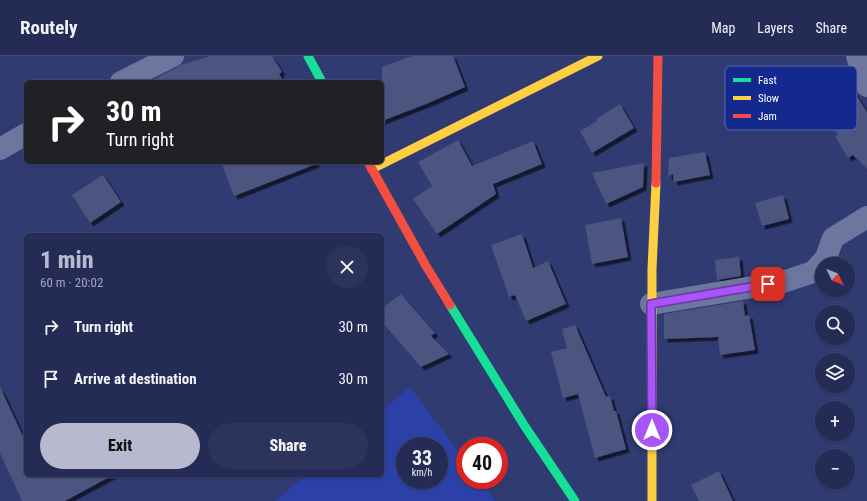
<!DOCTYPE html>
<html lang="en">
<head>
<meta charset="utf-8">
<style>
  :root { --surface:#242c56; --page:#2c345c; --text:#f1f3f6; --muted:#a3a7b9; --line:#41486c; --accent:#b7bace }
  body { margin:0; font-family:"Roboto Condensed",sans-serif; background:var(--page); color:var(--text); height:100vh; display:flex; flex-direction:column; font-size:15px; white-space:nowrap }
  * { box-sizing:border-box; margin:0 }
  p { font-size:13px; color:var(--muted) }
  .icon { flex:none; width:22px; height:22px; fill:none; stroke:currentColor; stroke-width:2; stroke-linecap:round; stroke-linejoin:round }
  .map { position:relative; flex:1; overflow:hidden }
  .sheet { position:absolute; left:24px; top:177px; width:360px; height:244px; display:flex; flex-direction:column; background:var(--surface); border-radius:6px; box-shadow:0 1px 3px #0004,0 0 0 1px var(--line) }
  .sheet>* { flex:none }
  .top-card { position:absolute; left:24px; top:24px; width:360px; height:84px; border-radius:6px; box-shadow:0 1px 3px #0004,0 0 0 1px var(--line); background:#202124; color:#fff; overflow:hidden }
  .needle { width:26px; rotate:133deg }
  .controls { position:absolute; left:815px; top:201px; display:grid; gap:8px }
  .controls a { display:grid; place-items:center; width:40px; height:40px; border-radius:50%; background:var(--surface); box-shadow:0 1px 3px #0004,0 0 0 1px var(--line); font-size:20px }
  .speed { position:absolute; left:396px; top:381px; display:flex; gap:8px; font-size:20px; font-weight:700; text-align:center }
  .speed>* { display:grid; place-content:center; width:52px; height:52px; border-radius:50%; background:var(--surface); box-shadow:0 1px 3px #0004,0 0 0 1px var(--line); line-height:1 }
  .speed small { font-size:10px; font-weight:400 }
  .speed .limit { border:6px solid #d22; background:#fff; color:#111 }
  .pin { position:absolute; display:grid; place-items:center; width:34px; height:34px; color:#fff; margin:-17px; border-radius:8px; box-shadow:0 2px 6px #0006 }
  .me { position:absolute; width:44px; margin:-22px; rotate:0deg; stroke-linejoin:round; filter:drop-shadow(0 0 3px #0008) }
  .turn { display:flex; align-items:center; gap:14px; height:84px; padding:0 16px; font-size:18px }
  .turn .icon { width:52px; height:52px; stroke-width:2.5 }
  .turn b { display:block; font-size:28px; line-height:34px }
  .round { display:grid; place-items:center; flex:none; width:42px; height:42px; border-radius:21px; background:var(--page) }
  .headline { display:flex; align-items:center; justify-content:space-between; height:68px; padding:0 16px }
  h1 { font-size:24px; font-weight:800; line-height:30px; color:var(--accent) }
  .primary-button { display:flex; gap:8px; margin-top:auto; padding:8px 16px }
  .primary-button a { flex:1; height:46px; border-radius:24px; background:var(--accent); color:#111; font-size:16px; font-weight:800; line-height:46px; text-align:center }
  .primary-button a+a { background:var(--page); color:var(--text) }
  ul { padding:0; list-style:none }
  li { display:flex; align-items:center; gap:12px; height:52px; padding:0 16px }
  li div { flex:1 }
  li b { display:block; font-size:15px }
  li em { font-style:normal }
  header { display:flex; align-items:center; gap:24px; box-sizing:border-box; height:56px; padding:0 20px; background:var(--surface); border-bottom:1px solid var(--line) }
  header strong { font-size:19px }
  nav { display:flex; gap:22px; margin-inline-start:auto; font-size:14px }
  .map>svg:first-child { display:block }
  .green { fill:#2b41a7; fill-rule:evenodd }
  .building { fill:#4b5480; filter:url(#shadow) }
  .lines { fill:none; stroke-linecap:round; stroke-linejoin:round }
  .street { stroke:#6c769e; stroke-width:22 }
  .fast { stroke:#16e098; stroke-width:9 }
  .slow { stroke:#ffcf43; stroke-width:9 }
  .jam { stroke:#f24e42; stroke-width:9 }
  .route-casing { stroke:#6d37a1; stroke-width:10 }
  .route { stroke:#a855f7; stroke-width:7 }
  .key { fill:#14298e; stroke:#5a69b0; stroke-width:1 }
  .key-label { font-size:11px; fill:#fff }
</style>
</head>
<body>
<header>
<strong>Routely</strong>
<nav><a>Map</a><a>Layers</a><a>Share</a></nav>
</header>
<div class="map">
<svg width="867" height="445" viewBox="0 0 867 445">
  <defs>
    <filter id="shadow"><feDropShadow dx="3.5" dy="3.5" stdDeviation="0" flood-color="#0009"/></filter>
  </defs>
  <rect width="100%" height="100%" fill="#303b72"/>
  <path class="green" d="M410,331L465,405V424H479L495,445H275L306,419H382V354ZM405,390H439V424H405Z"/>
  <g class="building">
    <polygon points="210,0 272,0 282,16 279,18 284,26 149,26 181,9"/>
    <polygon points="412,0 453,0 465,31 426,48 382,65 382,11"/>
    <polygon points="842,17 867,56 867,113 853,99 848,102 835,80 838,79 810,37"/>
    <polygon points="620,48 634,72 592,97 580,75 597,65 596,63"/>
    <polygon points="458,84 472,110 533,85 542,108 493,128 496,138 437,178 413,143 432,130 418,106"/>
    <polygon points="705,96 710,119 674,126 673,118 668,120 669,102"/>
    <polygon points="221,106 316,106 316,108 234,140"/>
    <polygon points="644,107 643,131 606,148 592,117"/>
    <polygon points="103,119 121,146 90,167 72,139"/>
    <polygon points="783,139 789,163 762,170 755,147"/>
    <polygon points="621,162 628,201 592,208 585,169"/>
    <polygon points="522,178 533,212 548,205 566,248 526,265 515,239 509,241 491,189"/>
    <polygon points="739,201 741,220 717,224 715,204"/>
    <polygon points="401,238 435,277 431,280 449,298 421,311 382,266 382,252"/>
    <polygon points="743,245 745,260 749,259 755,294 720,299 718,281 664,283 664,258"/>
    <polygon points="575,269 606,341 610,340 614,355 616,355 626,393 595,402 578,338 563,342 551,296 567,292 562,273"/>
    <polygon points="0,331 26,387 26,419 113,419 65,445 22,445 0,397"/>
    <polygon points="719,415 733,445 699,445 691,429"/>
  </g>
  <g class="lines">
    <g class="street">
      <polyline points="857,0 867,30"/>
      <polyline points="121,26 173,0"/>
      <polyline points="0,93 26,78"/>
      <polyline points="651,248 783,226 813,216 826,202 833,182 867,161"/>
    </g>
    <g class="fast">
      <polyline points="308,0 322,26"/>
      <polyline points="450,249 524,369 575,445"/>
    </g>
    <g class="slow">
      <polyline points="372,113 598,0"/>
      <polyline points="652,445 652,213 656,127"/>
    </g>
    <g class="jam">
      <polyline points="368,106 426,210 450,249"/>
      <polyline points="656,127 658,0"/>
    </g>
  </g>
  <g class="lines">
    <defs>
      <polyline id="route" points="652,374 651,248 768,228"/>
    </defs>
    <use href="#route" class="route-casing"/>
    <use href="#route" class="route"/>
  </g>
  <rect x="725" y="10" width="132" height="64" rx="6" class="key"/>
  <rect x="733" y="22" width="18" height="4" fill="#16e098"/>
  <rect x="733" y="40" width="18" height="4" fill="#ffcf43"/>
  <rect x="733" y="58" width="18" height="4" fill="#f24e42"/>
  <g class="key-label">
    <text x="758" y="28">Fast</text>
    <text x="758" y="46">Slow</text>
    <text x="758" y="64">Jam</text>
  </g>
</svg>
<div class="controls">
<a><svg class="needle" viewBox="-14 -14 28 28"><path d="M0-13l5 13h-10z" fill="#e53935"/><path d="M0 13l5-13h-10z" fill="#a3a7b9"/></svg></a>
<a><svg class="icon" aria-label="search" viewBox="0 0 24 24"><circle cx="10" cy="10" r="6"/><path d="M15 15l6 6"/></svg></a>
<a><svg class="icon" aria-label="layers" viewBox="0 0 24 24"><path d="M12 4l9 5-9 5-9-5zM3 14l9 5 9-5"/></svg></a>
<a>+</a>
<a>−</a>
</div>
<div class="speed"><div>33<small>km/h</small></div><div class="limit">40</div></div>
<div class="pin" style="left:768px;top:228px;background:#d93025"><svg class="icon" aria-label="arrive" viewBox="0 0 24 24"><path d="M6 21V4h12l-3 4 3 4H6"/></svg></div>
<svg class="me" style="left:652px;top:374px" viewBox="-20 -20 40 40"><circle r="17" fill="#a855f7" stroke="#fff" stroke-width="3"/><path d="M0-11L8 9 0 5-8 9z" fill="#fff"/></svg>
<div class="top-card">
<div class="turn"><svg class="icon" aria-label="right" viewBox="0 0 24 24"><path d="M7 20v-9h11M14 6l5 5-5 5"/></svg><div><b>30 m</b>Turn right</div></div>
</div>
<section class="sheet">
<div class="headline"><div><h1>1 min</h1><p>60 m · 20:02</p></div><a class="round"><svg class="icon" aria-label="close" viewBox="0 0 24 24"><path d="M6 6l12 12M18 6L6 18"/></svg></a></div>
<ul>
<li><svg class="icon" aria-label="right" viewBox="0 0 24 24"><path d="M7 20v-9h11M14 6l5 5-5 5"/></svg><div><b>Turn right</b></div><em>30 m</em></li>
<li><svg class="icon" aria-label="arrive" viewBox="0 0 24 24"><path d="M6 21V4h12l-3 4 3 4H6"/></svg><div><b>Arrive at destination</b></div><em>30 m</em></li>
</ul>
<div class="primary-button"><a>Exit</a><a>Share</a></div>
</section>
</div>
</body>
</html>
